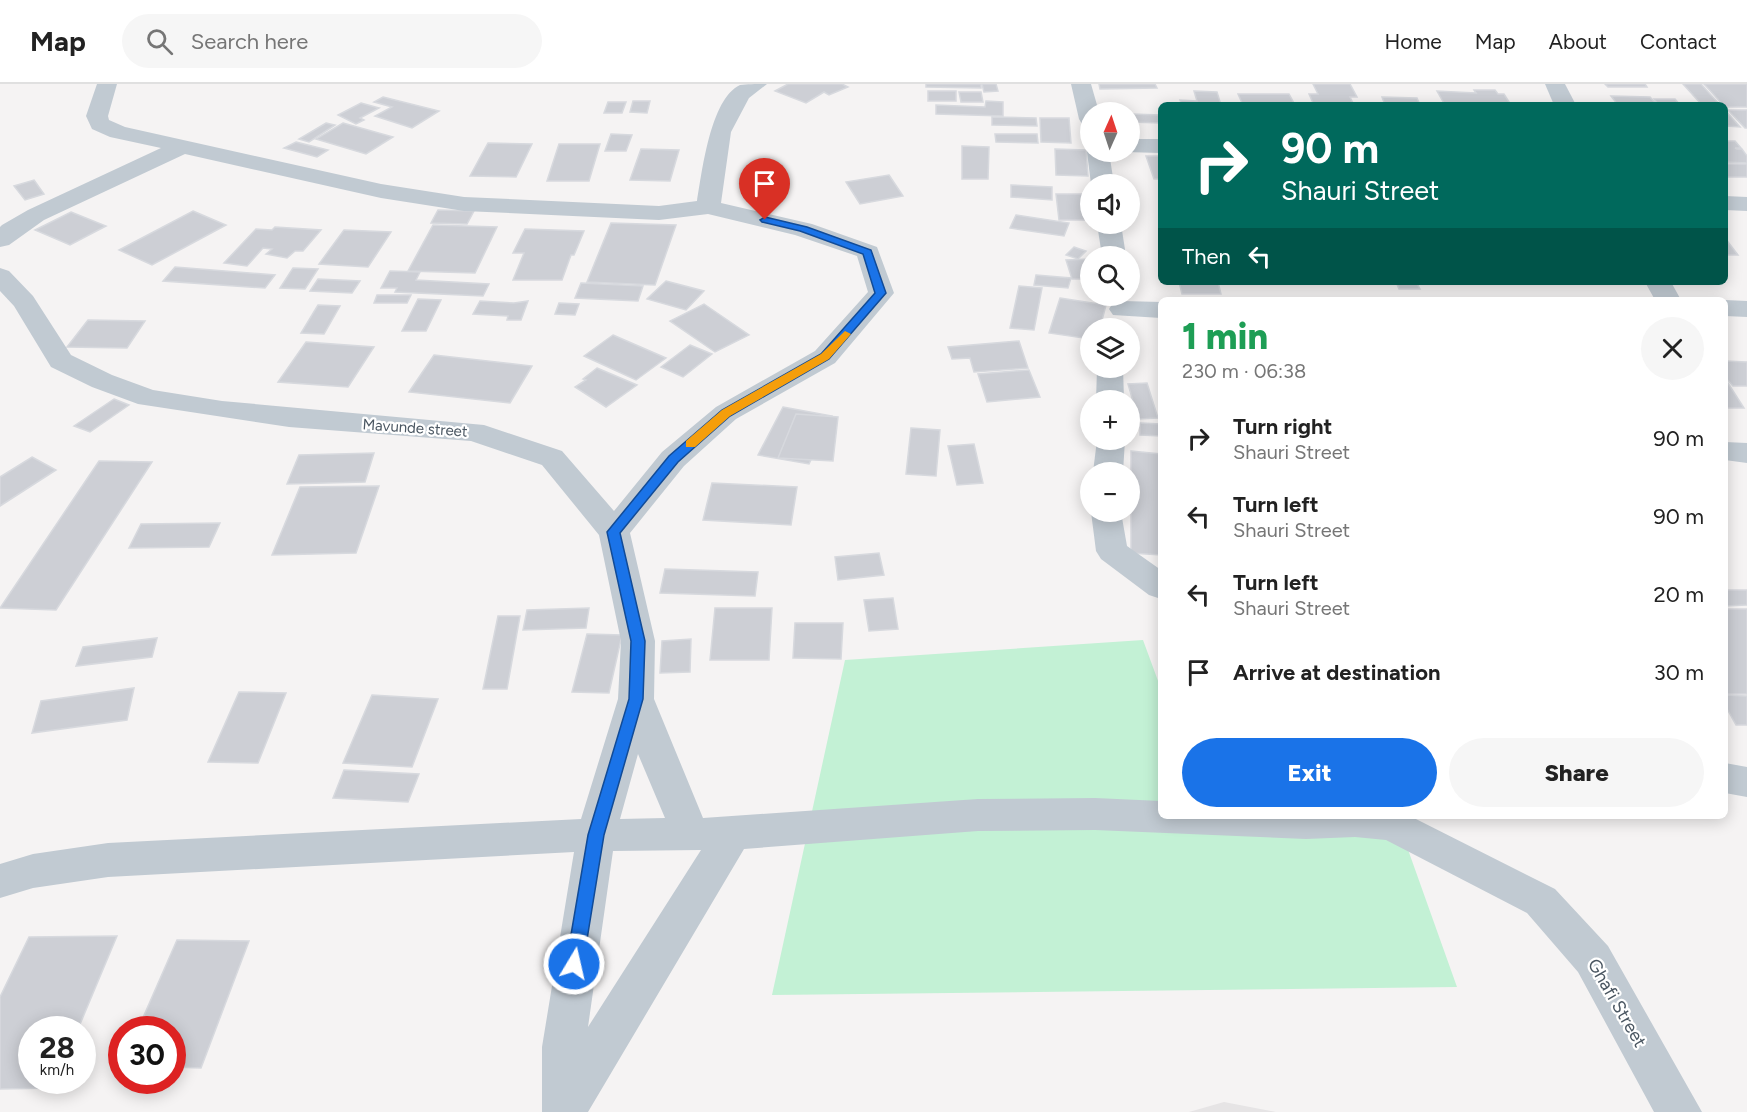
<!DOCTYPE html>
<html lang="en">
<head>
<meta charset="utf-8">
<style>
  :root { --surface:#fff; --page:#f6f6f6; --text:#222; --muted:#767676; --line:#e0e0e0; --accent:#1a73e8 }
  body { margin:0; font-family:Figtree,sans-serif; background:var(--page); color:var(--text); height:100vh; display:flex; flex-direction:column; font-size:22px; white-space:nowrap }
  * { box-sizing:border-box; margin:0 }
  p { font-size:20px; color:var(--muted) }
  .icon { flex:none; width:33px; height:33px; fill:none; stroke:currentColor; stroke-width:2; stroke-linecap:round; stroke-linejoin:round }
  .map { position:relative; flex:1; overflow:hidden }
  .side { position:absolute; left:1158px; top:213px; width:570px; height:522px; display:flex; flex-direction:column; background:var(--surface); border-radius:9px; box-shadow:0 3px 15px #0003 }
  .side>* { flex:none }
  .top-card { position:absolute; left:1158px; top:18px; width:570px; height:183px; border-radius:9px; box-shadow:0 3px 15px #0003; background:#00695c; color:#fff; overflow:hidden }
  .needle { width:39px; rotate:3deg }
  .buttons { position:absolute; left:1080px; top:18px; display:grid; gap:12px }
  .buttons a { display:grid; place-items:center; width:60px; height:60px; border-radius:50%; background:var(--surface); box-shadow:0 3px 15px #0003; font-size:30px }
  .speed { position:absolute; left:18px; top:932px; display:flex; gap:12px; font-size:30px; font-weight:700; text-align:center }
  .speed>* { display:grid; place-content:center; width:78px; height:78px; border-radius:50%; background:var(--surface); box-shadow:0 3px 15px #0003; line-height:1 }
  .speed small { font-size:15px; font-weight:400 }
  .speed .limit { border:9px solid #d22; background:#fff; color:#111 }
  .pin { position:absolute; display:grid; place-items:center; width:51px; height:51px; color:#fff; margin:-62px -26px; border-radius:50% 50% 50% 0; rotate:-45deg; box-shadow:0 0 6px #0007 }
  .pin .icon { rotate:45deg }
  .me { position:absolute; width:66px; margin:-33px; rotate:9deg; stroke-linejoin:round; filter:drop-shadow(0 0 4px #0008) }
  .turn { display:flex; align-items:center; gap:21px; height:126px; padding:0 24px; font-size:27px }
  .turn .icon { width:78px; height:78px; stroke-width:2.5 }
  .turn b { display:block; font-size:42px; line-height:51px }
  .then { display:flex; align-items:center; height:57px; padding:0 24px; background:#0003; gap:12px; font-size:22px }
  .round { display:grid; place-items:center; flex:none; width:63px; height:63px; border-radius:32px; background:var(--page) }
  .summary { display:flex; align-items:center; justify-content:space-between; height:102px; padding:0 24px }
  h1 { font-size:36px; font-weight:800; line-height:45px; color:#1e9e55 }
  .cta { display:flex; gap:12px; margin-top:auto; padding:12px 24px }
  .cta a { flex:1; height:69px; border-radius:36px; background:var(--accent); color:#fff; font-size:24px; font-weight:800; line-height:69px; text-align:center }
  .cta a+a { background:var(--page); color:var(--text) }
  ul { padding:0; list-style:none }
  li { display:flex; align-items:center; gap:18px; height:78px; padding:0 24px }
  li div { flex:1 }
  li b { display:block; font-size:22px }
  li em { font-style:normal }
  header { display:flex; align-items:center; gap:36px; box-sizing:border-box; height:84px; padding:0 30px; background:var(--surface); border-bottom:2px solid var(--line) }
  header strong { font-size:28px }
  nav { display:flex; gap:33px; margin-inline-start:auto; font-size:21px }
  .search { width:420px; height:54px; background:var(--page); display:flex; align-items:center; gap:15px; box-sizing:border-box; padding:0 21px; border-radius:33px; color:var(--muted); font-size:22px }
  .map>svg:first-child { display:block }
  .education { fill:#e6e4e5 }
  .green { fill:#c3f1d5 }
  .building { fill:#cdcfd5; stroke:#d7d9de; stroke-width:1.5 }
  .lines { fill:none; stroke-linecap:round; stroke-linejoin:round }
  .minor { fill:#c1cad2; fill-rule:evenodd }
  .route { fill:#1a73e8; stroke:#114b97; stroke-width:1.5 }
  .slow { fill:#f59e0b }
  .labels { text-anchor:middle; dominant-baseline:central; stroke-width:4.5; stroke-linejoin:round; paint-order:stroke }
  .street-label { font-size:15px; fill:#4a5661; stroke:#fff }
  .near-street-label { font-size:18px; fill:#4a5661; stroke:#fff }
</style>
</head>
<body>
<header>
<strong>Map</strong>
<div class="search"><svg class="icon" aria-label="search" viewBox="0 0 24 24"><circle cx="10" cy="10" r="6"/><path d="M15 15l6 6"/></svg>Search here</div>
<nav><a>Home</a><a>Map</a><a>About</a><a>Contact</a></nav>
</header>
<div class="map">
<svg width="1747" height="1028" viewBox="0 0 1747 1028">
  <rect width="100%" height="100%" fill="#f5f3f3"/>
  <polygon class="education" points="1224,1018 1276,1028 1189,1028"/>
  <polygon class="green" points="1143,556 1161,605 1161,732 1396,732 1457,903 772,911 845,576"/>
  <g class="building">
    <polygon points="788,0 842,0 848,3 829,11 824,8 806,19 775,7"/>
    <polygon points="926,0 981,0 981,4 926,3"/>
    <polygon points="982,0 996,0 998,7 984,8"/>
    <polygon points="1099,0 1155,0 1157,4 1100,5"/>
    <polygon points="1313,0 1350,0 1357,13 1350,13 1354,21 1314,21 1309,10 1318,10"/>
    <polygon points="1605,0 1645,0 1647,3 1608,3"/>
    <polygon points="1683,0 1701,0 1720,21 1702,21"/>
    <polygon points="1704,0 1747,0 1747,23 1725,23"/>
    <polygon points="1474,6 1495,6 1498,10 1504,10 1511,21 1445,21 1437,7 1476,9"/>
    <rect x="928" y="7" width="28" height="10"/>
    <polygon points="1194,7 1217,8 1221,21 1182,21 1180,16 1197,17"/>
    <polygon points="959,8 981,8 983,18 961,18"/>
    <polygon points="1238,10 1289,10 1295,21 1243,21"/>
    <polygon points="1611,12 1650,13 1657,21 1618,21"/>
    <polygon points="383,13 439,27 412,44 375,32 392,23 374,18"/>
    <polygon points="1382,13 1417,14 1420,21 1385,21"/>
    <polygon points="1654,15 1675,15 1680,21 1659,21"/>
    <polygon points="633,17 650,17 647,29 630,28"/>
    <polygon points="986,17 1003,18 1003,32 936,30 936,21 985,23"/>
    <polygon points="608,18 626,18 622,29 604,29"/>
    <polygon points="361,19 379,24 360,34 364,36 356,40 338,31"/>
    <polygon points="1725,26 1740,43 1725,42"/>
    <polygon points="1728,26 1747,26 1747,44 1745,44"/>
    <polygon points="1130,30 1161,31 1161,39 1130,38"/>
    <polygon points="992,33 1036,34 1037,42 992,41"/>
    <polygon points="1040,34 1069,34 1071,59 1041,58"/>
    <polygon points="326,39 335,41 309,58 299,55"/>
    <polygon points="343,39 393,53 366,70 316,55"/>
    <polygon points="611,50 632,51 626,67 605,67"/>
    <polygon points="995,50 1037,50 1038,59 996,58"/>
    <polygon points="1725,57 1735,57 1741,64 1735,64 1737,65 1742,65 1747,72 1747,79 1725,78"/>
    <polygon points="296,58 328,66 317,73 284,64"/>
    <polygon points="488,59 532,60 516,93 470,92"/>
    <polygon points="559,60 600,60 589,97 547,97"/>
    <polygon points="962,62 989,63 988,95 962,95"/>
    <polygon points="641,65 679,66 670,97 630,96"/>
    <polygon points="1055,65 1086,66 1088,92 1056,91"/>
    <polygon points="1146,72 1161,72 1161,95 1154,95"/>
    <rect x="1725" y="80" width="22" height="13"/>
    <polygon points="889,91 903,112 860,120 846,98"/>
    <polygon points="34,96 44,110 25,116 14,102"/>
    <polygon points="1011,101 1052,103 1052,116 1011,113"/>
    <polygon points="1056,110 1088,110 1090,136 1059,136"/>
    <polygon points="438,126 474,127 467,140 431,139"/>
    <polygon points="193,127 226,141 152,181 119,166"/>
    <polygon points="71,128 106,142 70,161 35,146"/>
    <polygon points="1016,131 1069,139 1064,152 1010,144"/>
    <polygon points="611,139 676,141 655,201 587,198"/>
    <polygon points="433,141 497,143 475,189 408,187"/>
    <polygon points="275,143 321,146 303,167 295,167 287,174 266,170 272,165 263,164 247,182 224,179 256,145 272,146"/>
    <polygon points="525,145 584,147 574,171 571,171 562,196 513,196 524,169 513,169"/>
    <polygon points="344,146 391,148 368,183 319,180"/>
    <polygon points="1725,154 1738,171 1725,171"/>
    <polygon points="1074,163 1086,167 1078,175 1066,171"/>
    <polygon points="1090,175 1090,195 1072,195 1066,176"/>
    <polygon points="175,183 275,191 265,204 163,197"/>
    <polygon points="293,184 318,185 305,205 280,204"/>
    <polygon points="390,187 420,188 416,196 489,200 483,212 395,208 397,204 381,204"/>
    <polygon points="1036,191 1071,194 1068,204 1034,201"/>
    <polygon points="318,195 360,197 352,209 310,207"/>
    <polygon points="666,197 704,207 686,226 647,215"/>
    <polygon points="1179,198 1218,198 1221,210 1182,210"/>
    <polygon points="1396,198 1416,198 1420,205 1399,205"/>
    <polygon points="581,199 643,202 638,217 575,214"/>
    <polygon points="1019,202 1042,204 1034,246 1010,244"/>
    <polygon points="377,211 411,211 407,219 374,219"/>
    <polygon points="1060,214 1106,221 1100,244 1090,244 1090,255 1049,249"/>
    <polygon points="418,215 441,216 426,247 402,247"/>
    <polygon points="480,217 514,219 528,217 521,236 507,236 508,232 473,230"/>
    <polygon points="559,219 579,220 575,231 555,230"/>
    <polygon points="704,220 749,251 715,268 670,237"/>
    <polygon points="318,221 340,222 324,250 301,249"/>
    <polygon points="88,236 145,237 127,264 67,263"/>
    <polygon points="613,251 666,274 636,296 584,272"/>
    <polygon points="1019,257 1028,284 974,288 970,274 952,275 948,263"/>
    <polygon points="306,258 374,263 348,303 278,298"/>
    <polygon points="690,261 712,270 683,293 661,283"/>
    <polygon points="434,271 532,282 510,319 409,308"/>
    <polygon points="1725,277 1747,278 1747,302 1733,302 1725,293"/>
    <polygon points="597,284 637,301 606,323 575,303 586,296 583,295"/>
    <polygon points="1029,286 1040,313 987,318 978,290"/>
    <polygon points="1147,299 1158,334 1138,335 1128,300"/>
    <polygon points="1725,299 1728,299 1744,324 1725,324"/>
    <polygon points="114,315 129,321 90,348 74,342"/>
    <polygon points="783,323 832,332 809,380 758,371"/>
    <polygon points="796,330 838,333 833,377 778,374"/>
    <polygon points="1140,339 1161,340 1161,352 1140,351"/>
    <polygon points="911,344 940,346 936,392 906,390"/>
    <polygon points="974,360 983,399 957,401 948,362"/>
    <polygon points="1131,367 1161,370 1161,471 1131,469"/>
    <polygon points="374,369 365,398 287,400 299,371"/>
    <polygon points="32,373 56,386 0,422 0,393"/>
    <polygon points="99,377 152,378 56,526 0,524"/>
    <polygon points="712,399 797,403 791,441 703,436"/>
    <polygon points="379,402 356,469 272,471 300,403"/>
    <polygon points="220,439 209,463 129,464 141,440"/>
    <polygon points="879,469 884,491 838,496 835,473"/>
    <polygon points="665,485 758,488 755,512 660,509"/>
    <polygon points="1725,506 1747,506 1747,521 1725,522"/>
    <polygon points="893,514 898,545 869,547 864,516"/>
    <polygon points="589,524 586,544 523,546 527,526"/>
    <polygon points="715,524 772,524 769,576 710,576"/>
    <rect x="1725" y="525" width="22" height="85"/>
    <polygon points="498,532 520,532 507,605 483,605"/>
    <polygon points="795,539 843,539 841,575 793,574"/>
    <polygon points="587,550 622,551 609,609 572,608"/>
    <polygon points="157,554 152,573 76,582 83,563"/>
    <polygon points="691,555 690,588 660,589 662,557"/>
    <polygon points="134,604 127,636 32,649 41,617"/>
    <polygon points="239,608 286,609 258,679 208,678"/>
    <polygon points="372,611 438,615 412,683 343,679"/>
    <polygon points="1725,611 1747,612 1747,641 1736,641 1725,621"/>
    <polygon points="344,686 419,690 408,718 333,714"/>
    <polygon points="117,852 78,945 32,945 32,996 57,996 54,1004 0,1005 0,913 29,853"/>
    <polygon points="177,856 249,857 201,984 172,983 172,945 138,945"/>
  </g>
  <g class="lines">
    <g class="minor">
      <path d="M97,0H117L108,32L109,36L125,43L381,100L464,113L659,122L697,117C702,89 710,15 740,1C747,0 759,0 767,0L749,14L731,48L721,119L812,140L877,163L894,209L835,279L736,335L684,382L630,449L655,557L654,615L703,734L978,715L1095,714L1161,717V732H1410L1555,805L1608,862L1702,1028H1654L1578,888L1527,829L1386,756L1355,753L1306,755L1095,746L978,747L744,765L588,1028H542V963L574,768L108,793L33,804L0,814V780L33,770L108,759L581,735L618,615L621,557L599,451L542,381L471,357L289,343L138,320L92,303L51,283L14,222L0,207V184L9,187L33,212L71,271L112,291L153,306L222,317L484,341L562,367L614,427L662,368L716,323L815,267L868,208L857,172L795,151L708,130L659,136L464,127L381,114L185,70L44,136L9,161L0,163V143L2,141L28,126L161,64L110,53L92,45L86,32ZM638,670L665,734L620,735ZM701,766L588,943L613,767Z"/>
      <polygon points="1071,0 1091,0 1099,28 1090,28 1090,41 1082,40 1079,35"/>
      <polygon points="1545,0 1565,0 1576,21 1554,21"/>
      <polygon points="1130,55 1161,55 1161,69 1125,68 1130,68"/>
      <polygon points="1090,63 1090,68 1109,68 1114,100 1091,100 1087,68"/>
      <polygon points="1725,112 1747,113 1747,127 1725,126"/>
      <polygon points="1097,140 1121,140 1126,172 1102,172"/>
      <polygon points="1645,198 1671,198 1681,216 1655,216"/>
      <polygon points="1725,216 1747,217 1747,233 1725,232"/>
      <polygon points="1122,217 1161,218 1161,234 1113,231 1109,225 1113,219"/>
      <polygon points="1097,284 1123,284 1124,316 1096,316"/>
      <polygon points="1097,356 1125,356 1123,388 1093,388"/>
      <polygon points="1725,358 1747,359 1747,379 1725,376"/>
      <polygon points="1091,428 1121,428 1127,462 1161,486 1161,515 1149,511 1101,475 1096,467"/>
      <polygon points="1725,679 1747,683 1747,713 1725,709"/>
    </g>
  </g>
  <polygon class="route" points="765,133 807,143 871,166 886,209 829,275 730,332 678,378 620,449 645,557 643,615 604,751 583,880 580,886 574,888 568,886 566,880 588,751 629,615 631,557 607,448 669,372 722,326 821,270 875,209 863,170 800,147 762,138 760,136"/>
  <polygon class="slow" points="845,247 851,250 829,275 730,332 695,363 686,363 686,357 722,326 821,270"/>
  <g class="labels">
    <g class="street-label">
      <text transform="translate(415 344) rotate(4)">Mavunde street</text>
    </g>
    <g class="near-street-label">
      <text transform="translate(1617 919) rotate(60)">Ghafi Street</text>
    </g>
  </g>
</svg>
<div class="buttons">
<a><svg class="needle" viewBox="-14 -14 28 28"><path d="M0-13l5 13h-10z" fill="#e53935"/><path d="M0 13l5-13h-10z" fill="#767676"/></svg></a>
<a><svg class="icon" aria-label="sound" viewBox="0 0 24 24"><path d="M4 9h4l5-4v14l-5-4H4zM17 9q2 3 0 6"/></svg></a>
<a><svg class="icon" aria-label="search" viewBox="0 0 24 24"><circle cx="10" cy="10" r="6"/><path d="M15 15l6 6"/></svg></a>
<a><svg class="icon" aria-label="layers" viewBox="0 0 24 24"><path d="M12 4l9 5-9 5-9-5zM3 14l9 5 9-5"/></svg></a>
<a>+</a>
<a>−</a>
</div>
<div class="speed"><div>28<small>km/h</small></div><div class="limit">30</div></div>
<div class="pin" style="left:765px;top:136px;background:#d93025"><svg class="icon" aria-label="arrive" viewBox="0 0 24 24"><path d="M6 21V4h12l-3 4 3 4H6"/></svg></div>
<svg class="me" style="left:574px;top:880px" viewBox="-20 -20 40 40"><circle r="17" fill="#1a73e8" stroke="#fff" stroke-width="3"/><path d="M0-11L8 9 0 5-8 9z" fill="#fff"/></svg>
<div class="top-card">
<div class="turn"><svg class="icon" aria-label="right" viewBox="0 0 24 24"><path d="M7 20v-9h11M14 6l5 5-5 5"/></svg><div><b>90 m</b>Shauri Street</div></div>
<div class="then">Then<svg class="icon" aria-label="left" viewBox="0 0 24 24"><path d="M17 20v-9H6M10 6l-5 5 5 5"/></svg></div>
</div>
<section class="side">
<div class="summary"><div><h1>1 min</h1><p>230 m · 06:38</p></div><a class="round"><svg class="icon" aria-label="close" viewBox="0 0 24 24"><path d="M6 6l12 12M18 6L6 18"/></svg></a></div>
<ul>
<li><svg class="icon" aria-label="right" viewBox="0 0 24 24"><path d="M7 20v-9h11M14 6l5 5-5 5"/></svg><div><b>Turn right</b><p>Shauri Street</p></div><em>90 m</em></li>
<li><svg class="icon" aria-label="left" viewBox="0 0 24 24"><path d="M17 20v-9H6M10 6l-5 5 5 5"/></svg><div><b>Turn left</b><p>Shauri Street</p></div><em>90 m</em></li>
<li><svg class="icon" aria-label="left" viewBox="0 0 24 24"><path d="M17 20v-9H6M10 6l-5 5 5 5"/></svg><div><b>Turn left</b><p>Shauri Street</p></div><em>20 m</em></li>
<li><svg class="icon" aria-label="arrive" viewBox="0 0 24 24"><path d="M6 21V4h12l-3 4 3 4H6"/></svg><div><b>Arrive at destination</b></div><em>30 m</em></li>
</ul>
<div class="cta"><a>Exit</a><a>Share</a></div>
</section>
</div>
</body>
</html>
